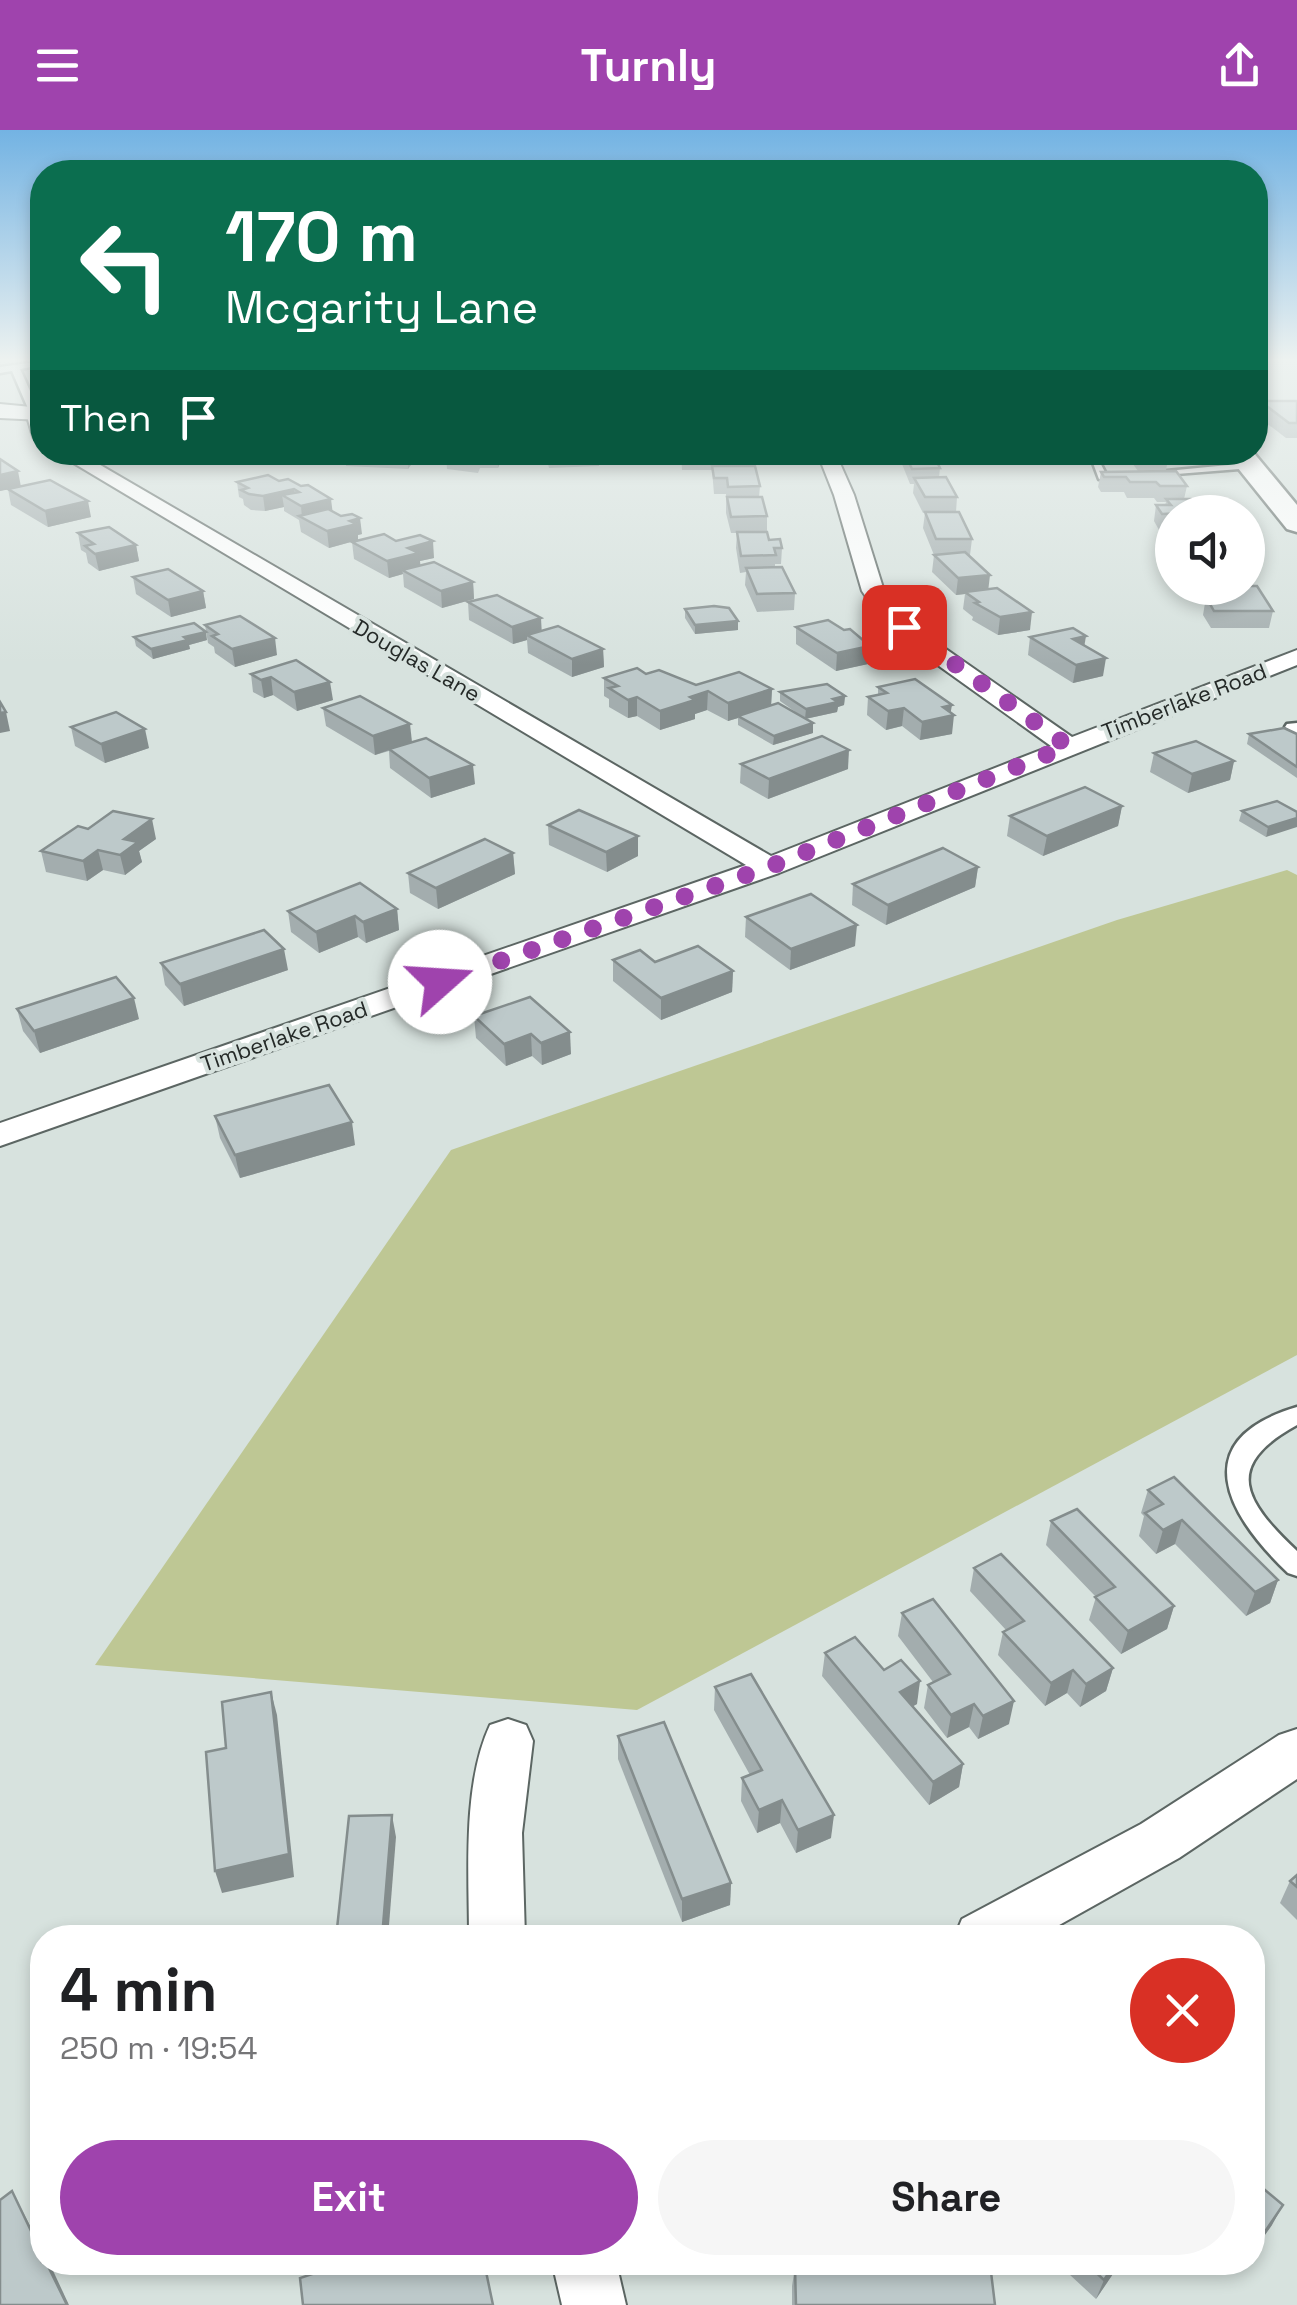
<!DOCTYPE html>
<html lang="en">
<head>
<meta charset="utf-8">
<style>
  :root { --surface:#fff; --page:#f6f6f6; --text:#202124; --muted:#757577; --accent:#9f43ad }
  body { margin:0; font-family:"Space Grotesk",sans-serif; background:var(--page); color:var(--text); height:100vh; display:flex; flex-direction:column; font-size:38px; white-space:nowrap }
  * { box-sizing:border-box; margin:0 }
  p { font-size:32px; color:var(--muted) }
  .icon { flex:none; width:55px; height:55px; fill:none; stroke:currentColor; stroke-width:2; stroke-linecap:round; stroke-linejoin:round }
  .map { position:relative; flex:1; overflow:hidden }
  .side { position:absolute; left:30px; top:1795px; width:1235px; height:350px; display:flex; flex-direction:column; background:var(--surface); border-radius:40px; box-shadow:0 5px 15px #0003 }
  .side>* { flex:none }
  .top-card { position:absolute; left:30px; top:30px; width:1238px; height:305px; border-radius:40px; box-shadow:0 5px 15px #0003; background:#0b6e4f; color:#fff; overflow:hidden }
  .tools { position:absolute; left:1155px; top:365px; display:grid; gap:20px }
  .tools a { display:grid; place-items:center; width:110px; height:110px; border-radius:50%; background:var(--surface); box-shadow:0 5px 15px #0003; font-size:50px }
  .pin { position:absolute; display:grid; place-items:center; width:85px; height:85px; color:#fff; margin:-42px; border-radius:20px; box-shadow:0 5px 15px #0006 }
  .me { position:absolute; width:110px; margin:-55px; rotate:71deg; stroke-linejoin:round; filter:drop-shadow(0 0 8px #0008) }
  .turn { display:flex; align-items:center; gap:35px; height:210px; padding:0 30px; font-size:45px }
  .turn .icon { width:130px; height:130px; stroke-width:2.5 }
  .turn b { display:block; font-size:70px; line-height:85px }
  .then { display:flex; align-items:center; height:95px; padding:0 30px; background:#0003; gap:20px; font-size:38px }
  .round { display:grid; place-items:center; flex:none; width:105px; height:105px; border-radius:52px; background:var(--page) }
  .headline { display:flex; align-items:center; justify-content:space-between; height:170px; padding:0 30px }
  h1 { font-size:60px; font-weight:600; line-height:75px }
  .button { display:flex; gap:20px; margin-top:auto; padding:20px 30px }
  .button a { flex:1; height:115px; border-radius:60px; background:var(--accent); color:#fff; font-size:40px; font-weight:600; line-height:115px; text-align:center }
  .button a+a { background:var(--page); color:var(--text) }
  header { display:flex; justify-content:space-between; align-items:center; height:130px; padding:0 30px; background:var(--accent); color:#fff; font-size:45px; font-weight:600 }
  .map>svg:first-child { display:block }
  .green { fill:#bec794 }
  .lines { fill:none; stroke-linecap:round; stroke-linejoin:round }
  .service-casing { stroke:#5c6663; stroke-width:5 }
  .minor-casing { stroke:#5c6663; stroke-width:4 }
  .tertiary-casing { stroke:#5c6663; stroke-width:4 }
  .secondary-casing { stroke:#5c6663; stroke-width:5 }
  .service { fill:#fff; fill-rule:evenodd }
  .minor { fill:#fff; fill-rule:evenodd }
  .tertiary { fill:#fff; fill-rule:evenodd }
  .secondary { fill:#fff; fill-rule:evenodd }
  .wall { fill:#a3adae }
  .shaded-wall { fill:#848d8d }
  .building { fill:#bdc9ca; stroke:#848d8d; stroke-width:2.5 }
  .route { stroke:#9f43ad; stroke-width:18; stroke-dasharray:0 32.4 }
  .labels { text-anchor:middle; dominant-baseline:central; stroke-width:8; stroke-linejoin:round; paint-order:stroke }
  .far-street-label { font-size:22px; fill:#252a28; stroke:#d7e2de }
</style>
</head>
<body>
<header><svg class="icon" aria-label="menu" viewBox="0 0 24 24"><path d="M4 6h16M4 12h16M4 18h16"/></svg>Turnly<svg class="icon" aria-label="share" viewBox="0 0 24 24"><path d="M12 15V3M7 8l5-5 5 5M5 13v7h14v-7"/></svg></header>
<div class="map">
<svg width="1297" height="2175" viewBox="0 0 1297 2175">
  <rect width="100%" height="100%" fill="#d7e2de"/>
  <polygon class="green" points="1287,740 1297,745 1297,1225 637,1580 95,1535 451,1020 1117,790"/>
  <g class="lines">
    <defs>
      <g id="service">
        <polygon points="42,231 42,235 20,239 40,283 35,286 30,283 12,241 0,243 0,237"/>
        <polygon points="1090,325 1096,325 1106,344 1127,346 1099,349"/>
        <polygon points="1249,333 1252,338 1151,346 1146,343"/>
        <polygon points="1297,593 1297,604 1285,597 1287,594"/>
        <path d="M1297,1277V1295C1222,1336 1244,1371 1297,1421V1446L1288,1443C1227,1385 1185,1310 1297,1277Z"/>
      </g>
      <g id="minor">
        <polygon points="35,278 42,281 42,312 33,307 26,283"/>
        <polygon points="55,322 78,322 771,726 1051,616 914,518 879,486 862,461 834,365 817,322 835,322 854,365 884,461 895,476 930,508 1072,607 1297,520 1297,535 779,743 0,1016 0,993 746,735"/>
        <path d="M508,1589L526,1595L533,1611L522,1703L525,1808H469C469,1743 462,1655 490,1595Z"/>
        <polygon points="1297,1599 1297,1649 1179,1728 1036,1808 954,1808 962,1789 1141,1694 1279,1605"/>
        <polygon points="552,2132 616,2132 626,2175 562,2175"/>
      </g>
      <polygon id="tertiary" points="0,274 42,278 42,290 0,288"/>
      <polygon id="secondary" points="1225,322 1253,322 1297,375 1297,402 1287,399"/>
    </defs>
    <use href="#service" class="service-casing"/>
    <use href="#minor" class="minor-casing"/>
    <use href="#tertiary" class="tertiary-casing"/>
    <use href="#secondary" class="secondary-casing"/>
    <use href="#service" class="service"/>
    <use href="#minor" class="minor"/>
    <use href="#tertiary" class="tertiary"/>
    <use href="#secondary" class="secondary"/>
  </g>
  <g class="wall">
    <polygon points="1260,271 1297,271 1297,308 1286,308 1257,286"/>
    <polygon points="126,322 197,322 188,329"/>
    <polygon points="241,322 313,322 314,324 303,334 242,331"/>
    <polygon points="344,322 414,322 415,329 408,339 346,336"/>
    <polygon points="501,322 502,328 498,338 480,338 478,343 447,339 446,324"/>
    <polygon points="545,322 599,322 599,336 549,338"/>
    <polygon points="681,322 753,322 753,336 760,356 759,367 767,386 767,402 769,410 782,418 781,434 775,434 775,437 795,463 794,480 757,482 745,455 746,442 740,443 736,418 737,403 731,403 726,383 726,364 714,364 712,340 682,340"/>
    <polygon points="896,322 962,322 962,325 934,326 940,338 939,347 957,367 956,382 972,409 970,425 968,425 988,459 1030,500 998,505 972,490 973,487 963,479 965,464 956,465 932,442 934,425 923,398 925,383 923,383 913,363 914,354 910,354 902,334 902,326 899,326"/>
    <polygon points="1124,322 1167,322 1169,325 1166,340 1138,341"/>
    <polygon points="0,329 21,356 91,387 48,397 11,375 8,359 0,361"/>
    <polygon points="1101,342 1187,356 1184,369 1172,382 1172,400 1159,400 1154,391 1156,375 1165,375 1166,372 1157,372 1154,368 1127,368 1124,362 1101,362 1098,357"/>
    <polygon points="268,345 332,382 362,404 358,405 358,410 329,418 301,402 299,390 284,381 284,377 265,381 251,380 244,375 243,369 239,367 237,352"/>
    <polygon points="78,403 136,415 139,431 99,441 88,433 86,423 81,420"/>
    <polygon points="352,412 434,428 420,431 420,435 473,452 474,469 442,478 404,457 403,444 389,448 354,429"/>
    <polygon points="133,447 203,461 206,478 171,487 136,464"/>
    <polygon points="1224,458 1248,458 1273,481 1269,498 1211,498 1203,485 1206,467 1222,467"/>
    <polygon points="468,472 541,488 541,501 603,519 604,537 572,547 528,523 527,510 513,514 469,490"/>
    <polygon points="685,479 738,491 738,500 695,504 685,488"/>
    <polygon points="205,495 277,525 235,537 215,523 214,517 208,513"/>
    <polygon points="796,497 868,534 836,541 796,514"/>
    <polygon points="134,507 207,510 189,515 190,519 153,529 136,516"/>
    <polygon points="1030,507 1103,546 1073,553 1028,525"/>
    <polygon points="296,530 333,570 297,581 273,565 264,568 253,562 251,544"/>
    <polygon points="646,544 696,555 772,559 771,575 804,588 780,571 780,562 845,566 844,575 838,577 837,582 805,589 813,593 813,603 773,615 738,595 738,588 728,591 707,580 695,584 695,589 660,600 637,586 628,588 609,577 609,569 604,566 604,548"/>
    <polygon points="878,557 951,583 952,604 920,610 902,596 886,600 867,585 868,567 878,565"/>
    <polygon points="323,578 412,612 475,654 431,668 390,638 389,621 375,625 326,596"/>
    <polygon points="71,597 149,618 105,633 75,616"/>
    <polygon points="1249,604 1297,604 1297,648 1247,614"/>
    <polygon points="1154,623 1234,631 1230,650 1188,663 1150,642"/>
    <polygon points="741,634 848,639 768,669 740,653"/>
    <polygon points="1277,671 1266,707 1239,691 1242,681"/>
    <polygon points="1122,676 1118,696 1043,726 1007,706 1010,686"/>
    <polygon points="548,695 638,726 607,742 549,715"/>
    <polygon points="156,709 139,721 142,732 125,745 103,740 87,751 46,742 41,721"/>
    <polygon points="513,723 515,744 438,779 410,763 408,743"/>
    <polygon points="978,737 975,757 886,795 852,775 853,754"/>
    <polygon points="397,779 399,800 366,813 358,807 319,823 291,802 288,781"/>
    <polygon points="746,787 855,816 790,840 745,807"/>
    <polygon points="613,830 655,832 733,841 732,862 661,890 613,851"/>
    <polygon points="161,833 288,840 184,876 165,855"/>
    <polygon points="530,867 571,924 542,935 532,926 506,936 476,908 474,886"/>
    <polygon points="17,879 139,889 40,923 23,901"/>
    <polygon points="215,986 355,1015 240,1048 220,1008"/>
    <polygon points="1148,1360 1278,1450 1270,1473 1246,1486 1175,1414 1156,1424 1139,1406 1144,1386 1141,1383"/>
    <polygon points="1051,1391 1174,1476 1167,1499 1121,1524 1089,1490 1096,1467 1046,1415"/>
    <polygon points="974,1438 1113,1538 1106,1561 1080,1577 1067,1563 1045,1576 998,1525 1003,1502 1006,1500 970,1461"/>
    <polygon points="902,1483 1009,1594 978,1609 969,1597 947,1608 924,1578 928,1555 933,1552 898,1506"/>
    <polygon points="825,1523 884,1540 917,1574 913,1576 963,1634 959,1657 929,1675 822,1546"/>
    <polygon points="715,1557 831,1708 796,1723 780,1693 757,1703 741,1671 742,1648 750,1645 714,1580"/>
    <polygon points="618,1606 731,1753 730,1775 682,1792 618,1629"/>
    <polygon points="1297,1745 1297,1790 1280,1773 1290,1751"/>
    <polygon points="1252,2049 1272,2095 1252,2123"/>
    <polygon points="1056,2132 1121,2132 1096,2169"/>
    <polygon points="795,2137 995,2175 792,2175 792,2156"/>
  </g>
  <g class="shaded-wall">
    <polygon points="187,322 197,322 188,329"/>
    <polygon points="301,322 313,322 314,324 303,334"/>
    <polygon points="408,322 414,322 415,329 408,339"/>
    <polygon points="497,322 501,322 502,328 498,338"/>
    <polygon points="18,341 21,357 0,361 0,345"/>
    <polygon points="294,359 296,373 282,365 284,377 265,381 263,366"/>
    <polygon points="331,369 333,385 302,388 301,376"/>
    <polygon points="88,371 91,387 48,397 45,381"/>
    <polygon points="360,388 362,404 358,405 358,410 329,418 327,401 350,391"/>
    <polygon points="433,411 434,428 420,431 421,440 402,440 403,444 389,448 387,431 408,418"/>
    <polygon points="136,415 139,431 99,441 95,424"/>
    <polygon points="990,445 988,462 965,462 965,464 956,465 958,448"/>
    <polygon points="473,452 474,469 442,478 441,461"/>
    <polygon points="203,461 206,478 171,487 168,470"/>
    <polygon points="1032,482 1030,500 998,505 1000,487"/>
    <polygon points="541,488 542,506 527,505 527,510 513,514 512,497"/>
    <polygon points="738,491 738,500 695,504 695,495"/>
    <polygon points="206,502 207,510 189,515 190,519 153,529 151,519 184,507"/>
    <polygon points="1086,506 1083,524 1073,509"/>
    <polygon points="275,508 277,525 235,537 232,519"/>
    <polygon points="870,516 868,534 836,541 837,523"/>
    <polygon points="603,519 604,537 572,547 572,529"/>
    <polygon points="1106,528 1103,546 1073,553 1076,535"/>
    <polygon points="271,547 273,565 264,568 261,550"/>
    <polygon points="330,552 333,570 297,581 294,562"/>
    <polygon points="772,559 771,577 738,586 738,588 728,591 728,573"/>
    <polygon points="708,561 707,580 695,584 695,589 660,600 660,581 690,567"/>
    <polygon points="845,566 844,575 838,577 837,582 805,589 806,579 833,569"/>
    <polygon points="637,567 637,586 628,588 628,570"/>
    <polygon points="952,575 950,586 954,585 952,604 920,610 922,592 943,577"/>
    <polygon points="904,578 902,596 886,600 888,581"/>
    <polygon points="6,582 10,601 0,603 0,583"/>
    <polygon points="813,593 813,603 773,615 774,606"/>
    <polygon points="410,594 412,612 375,625 373,606"/>
    <polygon points="145,599 149,618 105,633 101,614"/>
    <polygon points="849,620 848,639 768,669 769,649"/>
    <polygon points="1234,631 1230,650 1188,663 1192,644"/>
    <polygon points="473,635 475,654 431,668 429,648"/>
    <polygon points="1122,676 1118,696 1043,726 1047,706"/>
    <polygon points="1297,688 1297,697 1266,707 1268,697"/>
    <polygon points="152,689 156,709 139,721 142,732 125,745 120,725 124,709"/>
    <polygon points="638,706 638,726 607,742 606,722"/>
    <polygon points="98,720 103,740 87,751 83,731"/>
    <polygon points="513,723 515,744 438,779 436,758"/>
    <polygon points="978,737 975,757 886,795 888,775"/>
    <polygon points="397,779 399,800 366,813 363,792"/>
    <polygon points="355,786 358,807 319,823 316,802"/>
    <polygon points="857,795 855,816 790,840 791,819"/>
    <polygon points="284,819 288,840 184,876 180,854"/>
    <polygon points="733,841 732,862 661,890 661,868"/>
    <polygon points="134,868 139,889 40,923 34,901"/>
    <polygon points="570,902 571,924 542,935 541,913"/>
    <polygon points="531,904 532,926 506,936 504,914"/>
    <polygon points="352,992 355,1015 240,1048 235,1025"/>
    <polygon points="1182,1390 1175,1414 1156,1424 1163,1400"/>
    <polygon points="1278,1450 1270,1473 1246,1486 1255,1462"/>
    <polygon points="1174,1476 1167,1499 1121,1524 1128,1501"/>
    <polygon points="1113,1538 1106,1561 1080,1577 1086,1554"/>
    <polygon points="1073,1540 1067,1563 1045,1576 1051,1553"/>
    <polygon points="920,1551 917,1574 897,1585 900,1562"/>
    <polygon points="271,1562 277,1585 294,1747 222,1763 215,1741"/>
    <polygon points="1014,1571 1009,1594 978,1609 983,1586"/>
    <polygon points="974,1574 969,1597 947,1608 951,1585"/>
    <polygon points="963,1634 959,1657 929,1675 933,1652"/>
    <polygon points="782,1670 780,1693 757,1703 759,1680"/>
    <polygon points="392,1685 396,1707 388,1808 382,1808"/>
    <polygon points="834,1685 831,1708 796,1723 798,1700"/>
    <polygon points="731,1753 730,1775 682,1792 682,1769"/>
    <polygon points="12,2061 42,2119 42,2124"/>
    <polygon points="1283,2075 1272,2095 1252,2123 1258,2112"/>
    <polygon points="46,2132 49,2132 69,2175 67,2175"/>
    <polygon points="1116,2132 1121,2132 1096,2169 1104,2150"/>
  </g>
  <g class="building">
    <polygon points="1260,271 1297,271 1297,293 1289,293"/>
    <polygon points="447,322 497,322 479,323 477,328 446,324"/>
    <polygon points="682,322 753,322 753,324 683,325"/>
    <polygon points="904,322 932,322 940,338 912,339"/>
    <polygon points="1138,322 1167,322 1169,325 1140,325"/>
    <polygon points="0,329 18,341 0,345"/>
    <polygon points="712,336 755,336 760,356 728,357 727,348 714,348"/>
    <polygon points="1176,341 1187,356 1160,356 1156,352 1130,352 1126,347 1104,347 1101,342"/>
    <polygon points="268,345 279,351 288,349 301,356 308,355 331,369 301,376 282,365 299,362 294,359 263,366 249,364 241,360 248,358 237,352"/>
    <polygon points="946,347 957,367 925,367 914,348"/>
    <polygon points="50,350 88,371 45,381 8,359"/>
    <polygon points="727,367 762,367 767,386 731,387"/>
    <polygon points="1166,369 1195,369 1211,382 1162,384 1156,375 1171,375"/>
    <polygon points="328,379 341,386 352,384 360,388 350,391 357,394 327,401 299,386"/>
    <polygon points="925,382 959,382 972,409 936,409"/>
    <polygon points="109,397 136,415 95,424 85,416 94,414 78,403"/>
    <polygon points="737,402 767,402 769,410 780,409 782,418 774,418 776,425 741,426"/>
    <polygon points="384,404 396,411 420,405 433,411 408,418 419,423 387,431 352,412"/>
    <polygon points="965,422 990,445 958,448 934,425"/>
    <polygon points="434,432 473,452 441,461 402,440"/>
    <polygon points="782,437 795,463 757,464 746,438"/>
    <polygon points="168,439 203,461 168,470 133,447"/>
    <polygon points="1248,456 1257,456 1273,481 1214,481 1206,467 1232,468 1225,458"/>
    <polygon points="997,458 1032,482 1000,487 975,473 979,472 965,462"/>
    <polygon points="497,465 541,488 512,497 468,472"/>
    <polygon points="714,476 729,478 738,491 695,495 685,479"/>
    <polygon points="240,486 275,508 232,519 212,506 218,504 205,495"/>
    <polygon points="828,490 844,500 850,499 870,516 837,523 796,497"/>
    <polygon points="194,493 206,502 184,507 188,510 151,519 134,507"/>
    <polygon points="558,496 603,519 572,529 527,505"/>
    <polygon points="1073,498 1086,506 1073,509 1106,528 1076,535 1030,507"/>
    <polygon points="296,530 330,552 294,562 271,547 261,550 251,544"/>
    <polygon points="637,538 646,544 659,540 696,555 739,542 772,559 728,573 708,561 690,567 695,570 660,581 637,567 628,570 609,558 618,556 604,548"/>
    <polygon points="915,549 952,575 943,577 954,585 922,592 904,578 888,581 868,567 887,563 878,557"/>
    <polygon points="827,554 845,566 833,569 838,572 806,579 780,562"/>
    <polygon points="360,566 410,594 373,606 323,578"/>
    <polygon points="0,572 6,582 0,583"/>
    <polygon points="778,573 813,593 774,606 738,586"/>
    <polygon points="116,582 145,599 101,614 71,597"/>
    <polygon points="1284,598 1297,604 1297,637 1249,604"/>
    <polygon points="822,606 849,620 769,649 741,634"/>
    <polygon points="426,608 473,635 429,648 389,619"/>
    <polygon points="1196,611 1234,631 1192,644 1154,623"/>
    <polygon points="1085,657 1122,676 1047,706 1010,686"/>
    <polygon points="1277,671 1297,682 1297,688 1268,697 1242,681"/>
    <polygon points="579,680 638,706 606,722 548,695"/>
    <polygon points="113,681 152,689 124,709 138,712 120,725 98,720 83,731 41,721 78,696 88,699"/>
    <polygon points="485,709 513,723 436,758 408,743"/>
    <polygon points="943,718 978,737 888,775 853,754"/>
    <polygon points="360,753 397,779 363,792 355,786 316,802 288,781"/>
    <polygon points="811,764 857,795 791,819 746,787"/>
    <polygon points="264,800 284,819 180,854 161,833"/>
    <polygon points="698,816 733,841 661,868 613,830 640,820 655,832"/>
    <polygon points="116,847 134,868 34,901 17,879"/>
    <polygon points="530,867 570,902 541,913 531,904 504,914 474,886"/>
    <polygon points="329,955 352,992 235,1025 215,986"/>
    <polygon points="1174,1347 1278,1450 1255,1462 1182,1390 1163,1400 1145,1383 1163,1374 1148,1360"/>
    <polygon points="1077,1379 1174,1476 1128,1501 1095,1467 1115,1457 1051,1391"/>
    <polygon points="1001,1424 1113,1538 1086,1554 1073,1540 1051,1553 1003,1502 1024,1491 974,1438"/>
    <polygon points="933,1469 1014,1571 983,1586 974,1574 951,1585 928,1555 950,1544 902,1483"/>
    <polygon points="855,1507 884,1540 901,1530 920,1551 900,1562 963,1634 933,1652 825,1523"/>
    <polygon points="751,1544 834,1685 798,1700 782,1670 759,1680 742,1648 762,1640 715,1557"/>
    <polygon points="271,1562 289,1724 215,1741 206,1622 226,1618 222,1572"/>
    <polygon points="664,1592 731,1753 682,1769 618,1606"/>
    <polygon points="392,1685 382,1808 336,1808 349,1686"/>
    <polygon points="1297,1745 1297,1757 1290,1751"/>
    <polygon points="1252,2049 1283,2075 1258,2112 1252,2107"/>
    <polygon points="12,2061 42,2124 42,2132 46,2132 67,2175 0,2175 0,2070"/>
    <polygon points="348,2132 442,2132 444,2141 472,2132 484,2132 493,2175 303,2175 300,2148"/>
    <polygon points="1085,2132 1116,2132 1104,2150"/>
    <polygon points="795,2137 991,2142 995,2175 796,2175"/>
  </g>
  <linearGradient id="sky" x2="0" y2="1"><stop stop-color="#73b3e3"/><stop offset="0.43" stop-color="#edf2f0"/><stop offset="1" stop-color="#edf2f0" stop-opacity="0"/></linearGradient>
  <rect width="1297" height="535" fill="url(#sky)"/>
  <g class="lines">
    <polyline class="route" points="440,852 769,737 1068,616 904,497"/>
  </g>
  <g class="labels">
    <g class="far-street-label">
      <text transform="translate(417 530) rotate(30)">Douglas Lane</text>
      <text transform="translate(1184 571) rotate(-21)">Timberlake Road</text>
      <text transform="translate(284 906) rotate(-19)">Timberlake Road</text>
    </g>
  </g>
</svg>
<div class="tools">
<a><svg class="icon" aria-label="sound" viewBox="0 0 24 24"><path d="M4 9h4l5-4v14l-5-4H4zM17 9q2 3 0 6"/></svg></a>
</div>
<div class="pin" style="left:904px;top:497px;background:#d93025"><svg class="icon" aria-label="arrive" viewBox="0 0 24 24"><path d="M6 21V4h12l-3 4 3 4H6"/></svg></div>
<svg class="me" style="left:440px;top:852px" viewBox="-20 -20 40 40"><circle r="19" fill="#fff"/><path d="M0-13L10 11 0 6-10 11z" fill="#9f43ad"/></svg>
<div class="top-card">
<div class="turn"><svg class="icon" aria-label="left" viewBox="0 0 24 24"><path d="M17 20v-9H6M10 6l-5 5 5 5"/></svg><div><b>170 m</b>Mcgarity Lane</div></div>
<div class="then">Then<svg class="icon" aria-label="arrive" viewBox="0 0 24 24"><path d="M6 21V4h12l-3 4 3 4H6"/></svg></div>
</div>
<section class="side">
<div class="headline"><div><h1>4 min</h1><p>250 m · 19:54</p></div><a class="round" style="background:#d93025;color:#fff"><svg class="icon" aria-label="close" viewBox="0 0 24 24"><path d="M6 6l12 12M18 6L6 18"/></svg></a></div>
<div class="button"><a>Exit</a><a>Share</a></div>
</section>
</div>
</body>
</html>
